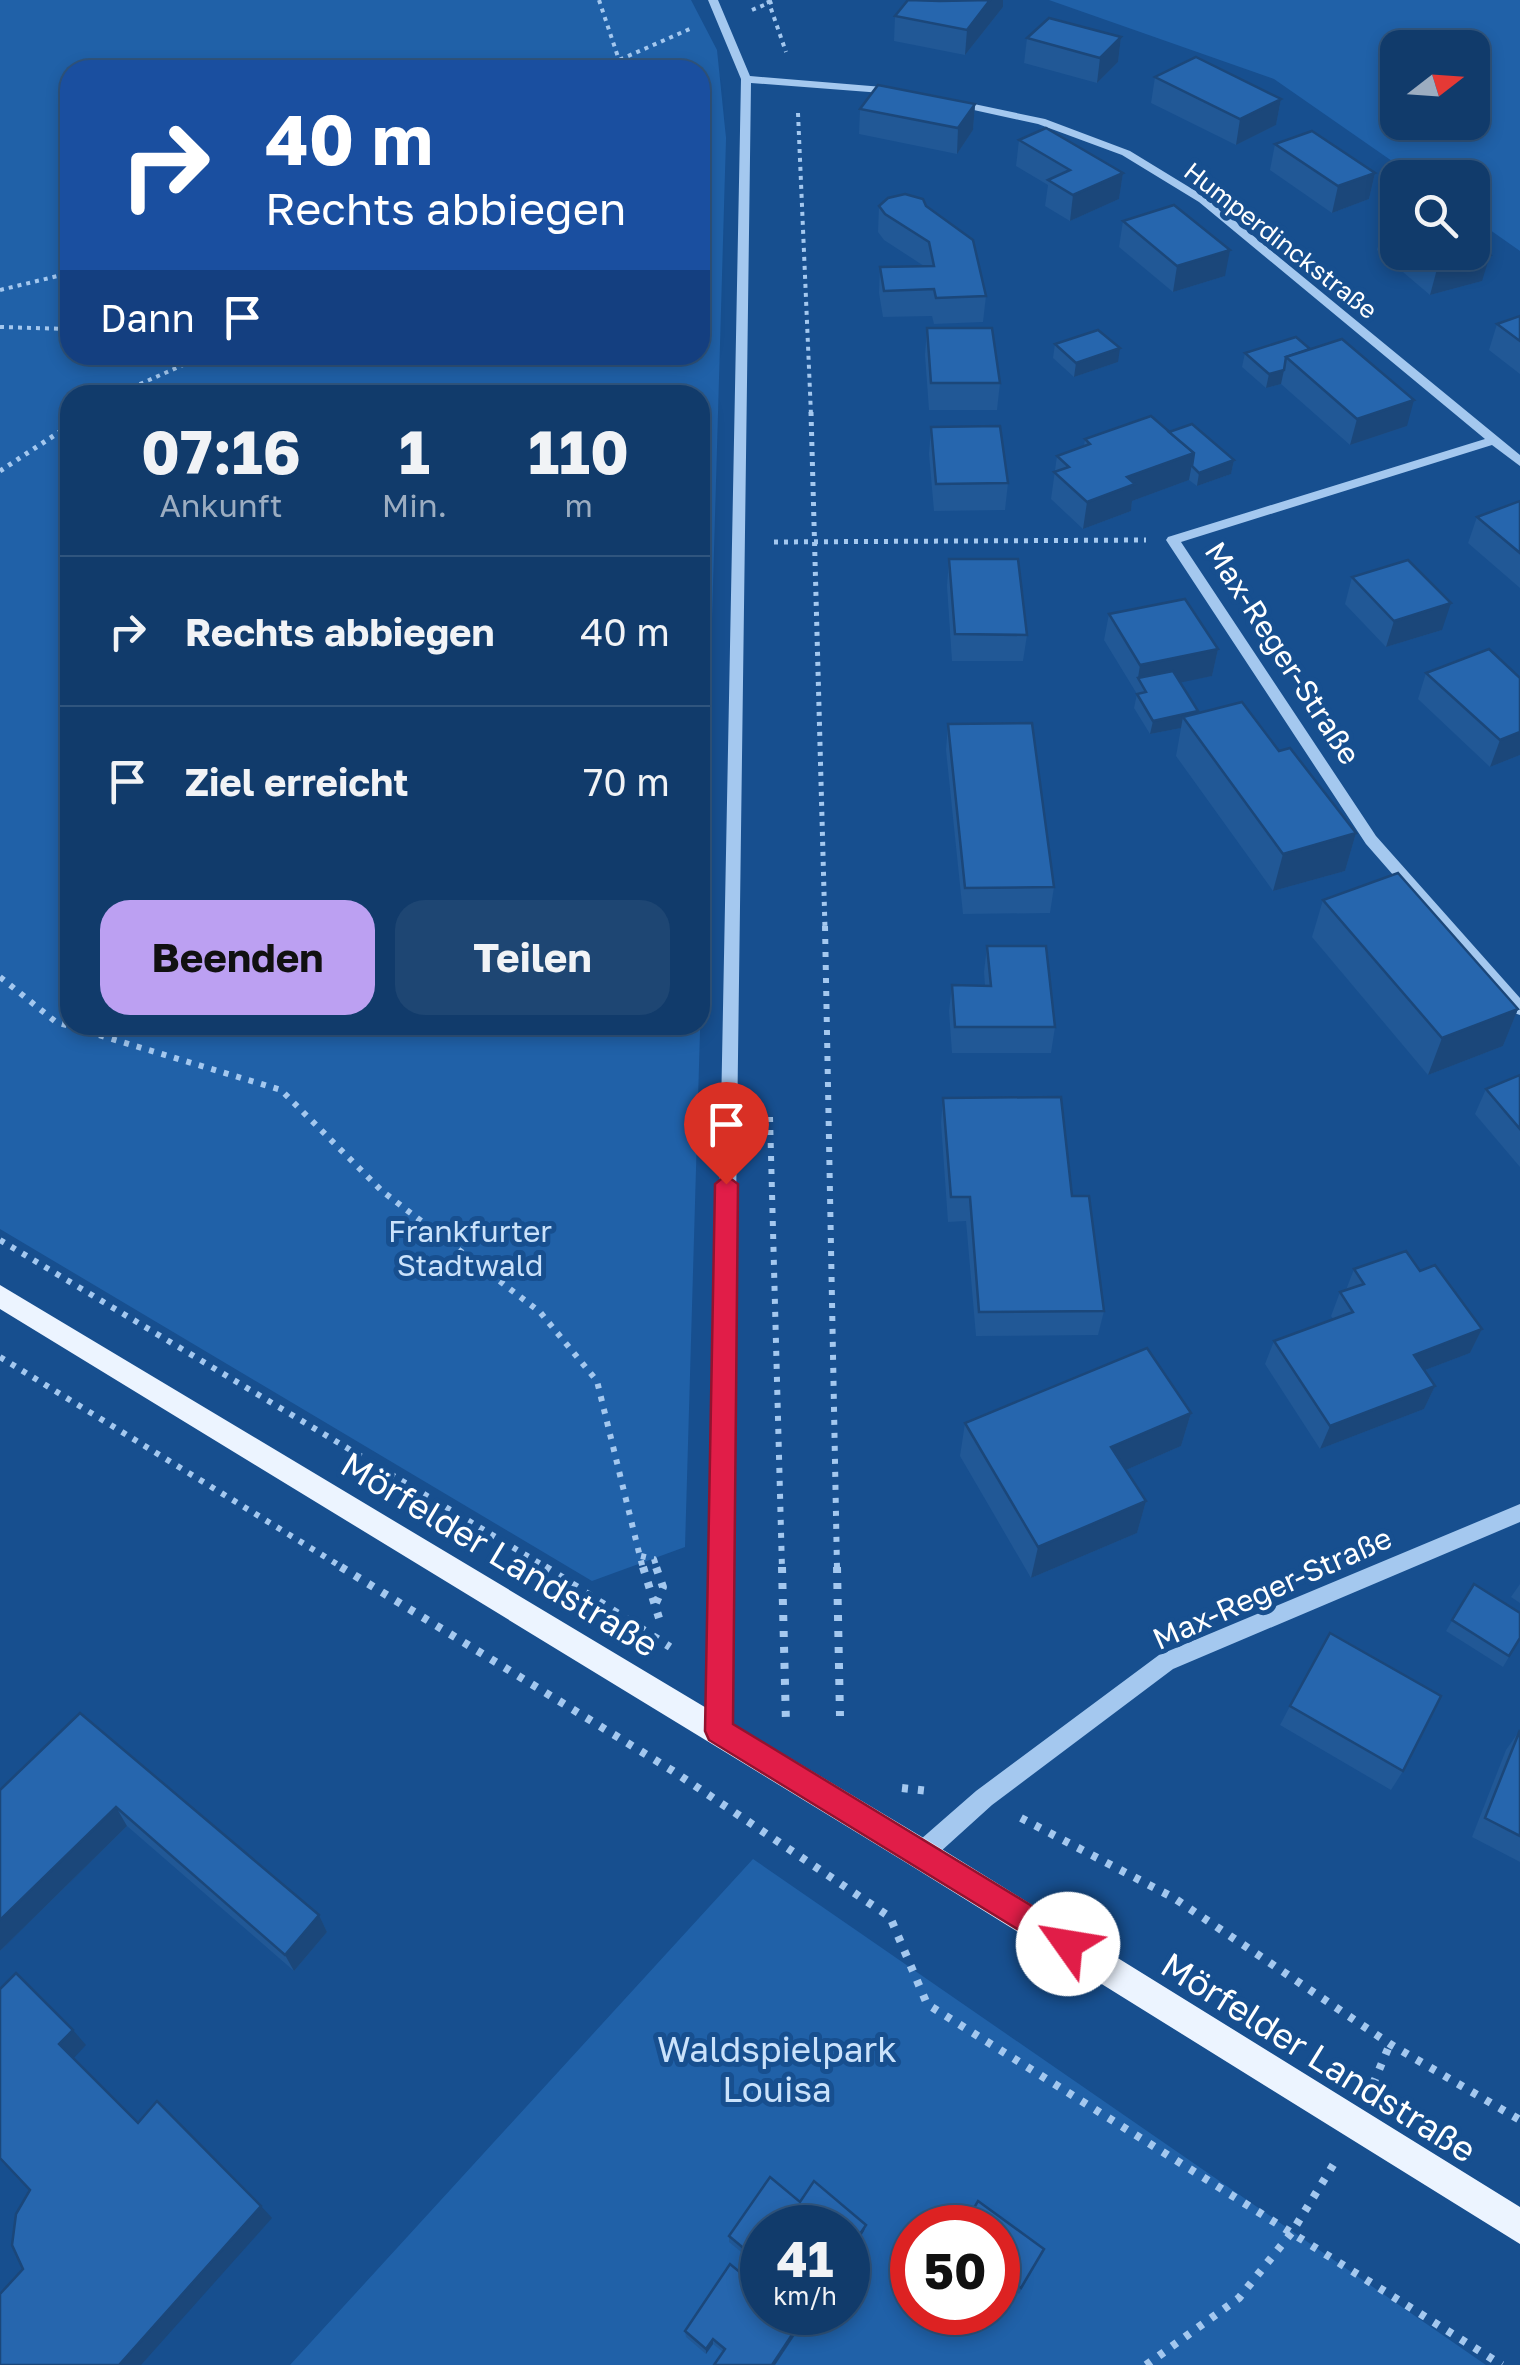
<!DOCTYPE html>
<html lang="de">
<head>
<meta charset="utf-8">
<style>
  :root { --surface:#113b6b; --page:#1e4673; --text:#f1f3f6; --muted:#9cadc1; --line:#30557e; --accent:#bca0f2 }
  body { margin:0; font-family:"Golos Text",sans-serif; background:var(--page); color:var(--text); height:100vh; display:flex; flex-direction:column; font-size:38px; white-space:nowrap }
  * { box-sizing:border-box; margin:0 }
  p { font-size:32px; color:var(--muted) }
  .icon { flex:none; width:55px; height:55px; fill:none; stroke:currentColor; stroke-width:2; stroke-linecap:round; stroke-linejoin:round }
  .map { position:relative; flex:1; overflow:hidden }
  .panel { position:absolute; left:60px; top:385px; width:650px; height:650px; display:flex; flex-direction:column; background:var(--surface); border-radius:30px; box-shadow:0 5px 15px #0003,0 0 0 2px var(--line) }
  .panel>* { flex:none }
  .banner { position:absolute; left:60px; top:60px; width:650px; height:305px; border-radius:30px; box-shadow:0 5px 15px #0003,0 0 0 2px var(--line); background:#1a4fa0; color:#fff; overflow:hidden }
  .needle { width:65px; rotate:73deg }
  .controls { position:absolute; left:1380px; top:30px; display:grid; gap:20px }
  .controls a { display:grid; place-items:center; width:110px; height:110px; border-radius:20px; background:var(--surface); box-shadow:0 5px 15px #0003,0 0 0 2px var(--line); font-size:50px }
  .speed { position:absolute; left:740px; top:2205px; display:flex; gap:20px; font-size:50px; font-weight:700; text-align:center }
  .speed>* { display:grid; place-content:center; width:130px; height:130px; border-radius:50%; background:var(--surface); box-shadow:0 5px 15px #0003,0 0 0 2px var(--line); line-height:1 }
  .speed small { font-size:25px; font-weight:400 }
  .speed .limit { border:15px solid #d22; background:#fff; color:#111 }
  .pin { position:absolute; display:grid; place-items:center; width:85px; height:85px; color:#fff; margin:-102px -42px; border-radius:50% 50% 50% 0; rotate:-45deg; box-shadow:0 0 10px #0007 }
  .pin .icon { rotate:45deg }
  .me { position:absolute; width:110px; margin:-55px; rotate:302deg; stroke-linejoin:round; filter:drop-shadow(0 0 8px #0008) }
  .turn { display:flex; align-items:center; gap:35px; height:210px; padding:0 40px; font-size:45px }
  .turn .icon { width:130px; height:130px; stroke-width:2.5 }
  .turn b { display:block; font-size:70px; line-height:85px }
  .then { display:flex; align-items:center; height:95px; padding:0 40px; background:#0003; gap:20px; font-size:38px }
  .eta { display:flex; justify-content:space-evenly; align-items:center; height:170px; text-align:center }
  .eta b { font-size:60px; font-weight:700; line-height:70px }
  .cta { display:flex; gap:20px; margin-top:auto; padding:20px 40px }
  .cta a { flex:1; height:115px; border-radius:30px; background:var(--accent); color:#111; font-size:40px; font-weight:700; line-height:115px; text-align:center }
  .cta a+a { background:var(--page); color:var(--text) }
  ul { padding:0; list-style:none }
  li { display:flex; align-items:center; gap:30px; height:150px; padding:0 40px; border-top:2px solid var(--line) }
  li div { flex:1 }
  li b { display:block; font-size:38px }
  li em { font-style:normal }
  .map>svg:first-child { display:block }
  .green { fill:#2061a8; fill-rule:evenodd }
  .lines { fill:none; stroke-linecap:round; stroke-linejoin:round }
  .path-far3 { stroke:#a4c8ef; stroke-width:4; stroke-dasharray:4 5; stroke-linecap:butt }
  .path-far2 { stroke:#a4c8ef; stroke-width:5; stroke-dasharray:4 6; stroke-linecap:butt }
  .path-far1 { stroke:#a4c8ef; stroke-width:6; stroke-dasharray:5 8; stroke-linecap:butt }
  .path { stroke:#a4c8ef; stroke-width:8; stroke-dasharray:6 10; stroke-linecap:butt }
  .minor { fill:#a4c8ef; fill-rule:evenodd }
  .major { fill:#ecf4ff; fill-rule:evenodd }
  .wall { fill:#215896 }
  .shaded-wall { fill:#1b477a }
  .building { fill:#2666ae; stroke:#1b477a; stroke-width:2.5 }
  .route { fill:#e11d48; stroke:#92132f; stroke-width:2.5 }
  .labels { text-anchor:middle; dominant-baseline:central; stroke-width:10; stroke-linejoin:round; paint-order:stroke }
  .far-street-label { font-size:25px; fill:#fff; stroke:#174f8f }
  .street-label { font-size:30px; fill:#fff; stroke:#174f8f }
  .park-label { font-size:30px; fill:#cae2fb; stroke:#174f8f }
  .near-street-label { font-size:35px; fill:#fff; stroke:#174f8f }
  .near-park-label { font-size:35px; fill:#cae2fb; stroke:#174f8f }
</style>
</head>
<body>
<div class="map">
<svg width="1520" height="2365" viewBox="0 0 1520 2365">
  <rect width="100%" height="100%" fill="#174f8f"/>
  <g class="green">
    <path d="M0,0H691L717,50L726,138L685,1547L592,1581L0,1229ZM70,70H700V355H70ZM70,395H700V1025H70Z"/>
    <path d="M1049,0H1520V251L1473,218L1472,178L1415,177L1274,79ZM1398,48H1472V122H1398Z"/>
    <path d="M753,1859L1486,2365H290ZM762,2228H848V2312H762ZM912,2228H998V2312H912Z"/>
  </g>
  <g class="lines">
    <g class="path-far3">
      <polyline points="599,0 619,60 629,70"/>
      <polyline points="768,0 786,52"/>
      <polyline points="752,10 776,0"/>
      <polyline points="621,60 687,70"/>
      <polyline points="576,70 619,60 692,28"/>
      <polyline points="798,113 811,415"/>
      <polyline points="0,290 70,273"/>
      <polyline points="0,327 70,329"/>
      <polyline points="115,395 206,355"/>
    </g>
    <g class="path-far2">
      <polyline points="811,412 825,929"/>
      <polyline points="0,471 70,425"/>
      <polyline points="774,542 1146,540"/>
    </g>
    <g class="path-far1">
      <polyline points="825,926 837,1569"/>
      <polyline points="0,977 56,1022 281,1090 382,1191 540,1312 597,1381 643,1569"/>
      <polyline points="770,1117 782,1569"/>
      <polyline points="0,1240 549,1569"/>
      <polyline points="0,1357 345,1569"/>
      <polyline points="641,1556 654,1559 657,1569"/>
    </g>
    <g class="path">
      <polyline points="341,1567 673,1771 890,1917 927,2004 1502,2365"/>
      <polyline points="545,1567 670,1647"/>
      <polyline points="643,1567 659,1618"/>
      <polyline points="782,1567 786,1724"/>
      <polyline points="837,1567 840,1716"/>
      <polyline points="656,1603 663,1587 656,1567"/>
      <polyline points="902,1788 929,1791"/>
      <polyline points="1021,1818 1174,1898 1390,2044 1520,2120"/>
      <polyline points="1373,2084 1390,2044"/>
      <polyline points="1146,2365 1239,2298 1292,2232 1335,2162"/>
    </g>
    <g class="minor">
      <polygon points="708,0 718,0 750,76 895,88 900,91 895,94 751,83 729,1731 726,1738 719,1741 712,1738 709,1731 741,79"/>
      <polygon points="955,100 1045,119 1130,151 1207,198 1520,455 1520,466 1492,445 1181,542 1376,836 1520,998 1520,1015 1514,1013 1366,844 1166,540 1168,537 1485,439 1199,202 1122,155 1038,124 951,105 951,101"/>
      <polygon points="1520,1504 1520,1522 1173,1669 992,1805 929,1862 921,1865 913,1862 910,1854 913,1846 976,1791 1159,1655"/>
    </g>
    <polygon class="major" points="0,1285 932,1843 1520,2207 1520,2244 910,1865 0,1309"/>
  </g>
  <g class="wall">
    <polygon points="941,0 1003,0 1003,7 965,55 894,41 895,16"/>
    <polygon points="1121,37 1118,62 1097,83 1024,63 1027,38"/>
    <polygon points="1155,77 1281,99 1276,125 1236,145 1151,103"/>
    <polygon points="975,104 973,130 957,154 859,134 860,109"/>
    <polygon points="1019,140 1123,173 1119,199 1070,221 1045,206 1048,185 1016,166"/>
    <polygon points="1275,144 1375,173 1369,199 1332,213 1270,170"/>
    <polygon points="879,206 926,206 986,296 983,322 934,324 932,316 883,317 879,293 880,267 924,266 884,240 878,232"/>
    <polygon points="1398,220 1398,252 1472,252 1482,281 1430,295 1377,250 1384,224"/>
    <polygon points="1123,221 1225,276 1173,292 1119,247"/>
    <polygon points="1520,316 1520,374 1489,350 1497,324"/>
    <polygon points="927,328 1000,383 997,410 929,410 925,355"/>
    <polygon points="1296,337 1407,426 1350,445 1281,384 1266,388 1242,367 1245,353"/>
    <polygon points="1055,344 1118,362 1074,377 1053,358"/>
    <polygon points="931,427 1008,483 1005,510 934,511 929,454"/>
    <polygon points="1169,432 1234,460 1231,474 1197,486 1189,480 1132,501 1131,511 1083,529 1051,499 1057,456 1084,446 1085,439"/>
    <polygon points="1520,501 1520,588 1468,543 1477,517"/>
    <polygon points="949,559 1027,635 1023,661 952,661 947,586"/>
    <polygon points="1352,577 1442,630 1386,647 1345,604"/>
    <polygon points="1109,614 1218,649 1212,676 1180,682 1198,711 1198,714 1279,751 1356,833 1345,871 1273,891 1176,756 1181,728 1150,734 1134,708 1137,694 1104,640"/>
    <polygon points="1426,673 1520,678 1520,755 1490,767 1418,699"/>
    <polygon points="948,724 1054,887 1050,913 963,914 946,750"/>
    <polygon points="1323,900 1518,1009 1503,1046 1428,1075 1312,937"/>
    <polygon points="987,946 1055,1027 1051,1053 952,1053 949,1011 952,985 985,986 984,972"/>
    <polygon points="1520,1075 1520,1167 1475,1114 1486,1089"/>
    <polygon points="943,1098 1072,1196 1104,1311 1098,1335 976,1336 966,1221 948,1222 941,1123"/>
    <polygon points="1354,1269 1420,1271 1482,1329 1470,1353 1425,1370 1435,1386 1424,1409 1320,1449 1265,1364 1274,1341 1333,1319 1331,1316 1340,1292 1346,1290"/>
    <polygon points="1191,1413 1181,1446 1126,1470 1146,1501 1137,1533 1031,1578 960,1456 965,1423"/>
    <polygon points="1474,1584 1520,1638 1503,1667 1446,1631"/>
    <polygon points="1520,1584 1520,1603 1511,1597"/>
    <polygon points="1290,1706 1403,1771 1391,1790 1280,1725"/>
    <polygon points="80,1713 319,1915 327,1932 294,1971 127,1826 0,1951 0,1790"/>
    <polygon points="1520,1730 1520,1862 1472,1837 1506,1750"/>
    <polygon points="800,2202 864,2231 775,2365 714,2365 723,2352 713,2344 706,2354 686,2337 685,2331 747,2278 756,2264 729,2242 729,2236"/>
    <polygon points="998,2228 1044,2249 1019,2294 998,2278"/>
  </g>
  <g class="shaded-wall">
    <polygon points="990,0 1003,0 1003,7 965,55 967,30"/>
    <polygon points="1121,37 1118,62 1097,83 1100,58"/>
    <polygon points="1281,99 1276,125 1236,145 1240,119"/>
    <polygon points="975,104 973,130 957,154 958,128"/>
    <polygon points="1123,173 1119,199 1070,221 1073,195"/>
    <polygon points="1375,173 1369,199 1332,213 1338,186"/>
    <polygon points="1230,250 1225,276 1173,292 1177,266"/>
    <polygon points="1490,255 1482,281 1430,295 1437,269"/>
    <polygon points="1120,348 1118,362 1074,377 1076,363"/>
    <polygon points="1284,370 1281,384 1266,388 1269,374"/>
    <polygon points="1414,400 1407,426 1350,445 1357,419"/>
    <polygon points="1194,453 1189,480 1132,501 1131,511 1083,529 1087,502 1127,477"/>
    <polygon points="1234,460 1231,474 1197,486 1199,473"/>
    <polygon points="1451,603 1442,630 1386,647 1394,621"/>
    <polygon points="1218,649 1212,676 1145,690 1138,678 1140,665"/>
    <polygon points="1198,711 1195,725 1183,717 1181,728 1150,734 1153,721"/>
    <polygon points="1520,732 1520,755 1490,767 1500,740"/>
    <polygon points="1356,833 1345,871 1273,891 1283,854"/>
    <polygon points="1518,1009 1503,1046 1428,1075 1442,1038"/>
    <polygon points="1482,1329 1470,1353 1404,1378 1414,1355"/>
    <polygon points="1435,1386 1424,1409 1320,1449 1330,1426"/>
    <polygon points="1191,1413 1181,1446 1103,1480 1111,1447"/>
    <polygon points="1146,1501 1137,1533 1031,1578 1038,1547"/>
    <polygon points="116,1807 127,1826 0,1951 0,1920"/>
    <polygon points="319,1915 327,1932 294,1971 285,1955"/>
    <polygon points="73,2030 86,2045 73,2059 59,2044"/>
    <polygon points="261,2206 272,2218 141,2365 119,2365"/>
    <polygon points="866,2225 864,2231 848,2257 848,2252"/>
    <polygon points="807,2312 810,2312 775,2365 772,2365"/>
    <polygon points="713,2339 713,2344 706,2354 706,2349"/>
  </g>
  <g class="building">
    <polygon points="908,0 940,1 990,0 967,30 895,16"/>
    <polygon points="1049,18 1121,37 1100,58 1027,38"/>
    <polygon points="1196,57 1281,99 1240,119 1155,77"/>
    <polygon points="878,85 975,104 958,128 860,109"/>
    <polygon points="1046,128 1123,173 1073,195 1048,180 1070,170 1019,140"/>
    <polygon points="1312,131 1375,173 1338,186 1275,144"/>
    <polygon points="905,194 923,199 926,206 973,240 986,296 936,298 934,289 884,291 880,267 934,266 929,242 885,214 879,206 888,198"/>
    <polygon points="1174,205 1230,250 1177,266 1123,221"/>
    <polygon points="1398,220 1398,236 1384,224"/>
    <polygon points="1472,241 1490,255 1437,269 1417,252 1472,252"/>
    <polygon points="1520,316 1520,341 1497,324"/>
    <polygon points="927,328 992,328 1000,383 931,383"/>
    <polygon points="1098,330 1120,348 1076,363 1055,344"/>
    <polygon points="1296,337 1310,349 1286,357 1284,370 1269,374 1245,353"/>
    <polygon points="1342,339 1414,400 1357,419 1286,357"/>
    <polygon points="1151,416 1194,453 1127,477 1135,484 1087,502 1054,472 1069,467 1057,456 1090,444 1085,439"/>
    <polygon points="1192,424 1234,460 1199,473 1192,466 1194,453 1169,432"/>
    <polygon points="1000,426 1008,483 936,484 931,427"/>
    <polygon points="1520,501 1520,553 1477,517"/>
    <polygon points="949,559 1018,559 1027,635 955,634"/>
    <polygon points="1408,560 1451,603 1394,621 1352,577"/>
    <polygon points="1185,599 1218,649 1140,665 1109,614"/>
    <polygon points="1489,649 1520,678 1520,732 1500,740 1426,673"/>
    <polygon points="1173,671 1198,711 1153,721 1137,694 1146,692 1138,678"/>
    <polygon points="1242,702 1279,751 1290,748 1356,833 1283,854 1183,717"/>
    <polygon points="1032,723 1054,887 965,888 948,724"/>
    <polygon points="1398,873 1518,1009 1442,1038 1323,900"/>
    <polygon points="987,946 1046,946 1055,1027 955,1027 952,985 991,986"/>
    <polygon points="1520,1075 1520,1129 1486,1089"/>
    <polygon points="1061,1097 1072,1196 1089,1196 1104,1311 979,1312 970,1197 951,1197 943,1098"/>
    <polygon points="1406,1251 1420,1271 1435,1265 1482,1329 1414,1355 1435,1386 1330,1426 1274,1341 1353,1312 1340,1292 1364,1284 1354,1269"/>
    <polygon points="1147,1348 1191,1413 1111,1447 1146,1501 1038,1547 965,1423"/>
    <polygon points="1474,1584 1520,1613 1520,1638 1509,1656 1452,1620"/>
    <polygon points="1330,1633 1441,1696 1403,1771 1290,1706"/>
    <polygon points="80,1713 319,1915 285,1955 116,1807 0,1920 0,1790"/>
    <polygon points="1520,1730 1520,1836 1485,1818"/>
    <polygon points="16,1973 73,2030 59,2044 138,2123 157,2101 261,2206 119,2365 0,2365 0,2294 23,2269 12,2245 16,2214 30,2190 0,2158 0,1989"/>
    <polygon points="770,2177 800,2202 814,2181 866,2225 848,2252 848,2228 762,2228 762,2312 807,2312 772,2365 714,2365 725,2349 713,2339 706,2349 685,2331 730,2264 747,2278 759,2261 729,2236"/>
    <polygon points="978,2201 1044,2249 1021,2288 998,2271 998,2228 962,2228"/>
  </g>
  <polygon class="route" points="726,1175 738,1184 733,1724 1078,1934 1082,1944 1078,1954 1068,1958 1058,1954 709,1740 705,1731 715,1184"/>
  <g class="labels">
    <g class="far-street-label">
      <text transform="translate(1281 240) rotate(38)">Humperdinckstraße</text>
    </g>
    <g class="street-label">
      <text transform="translate(1283 653) rotate(57)">Max-Reger-Straße</text>
      <text transform="translate(1272 1588) rotate(-24)">Max-Reger-Straße</text>
    </g>
    <g class="park-label">
      <text x="470" y="1231">Frankfurter<tspan x="470" dy="34">Stadtwald</tspan></text>
    </g>
    <g class="near-street-label">
      <text transform="translate(500 1554) rotate(31)">Mörfelder Landstraße</text>
      <text transform="translate(1319 2057) rotate(32)">Mörfelder Landstraße</text>
    </g>
    <g class="near-park-label">
      <text x="777" y="2049">Waldspielpark<tspan x="777" dy="40">Louisa</tspan></text>
    </g>
  </g>
</svg>
<div class="controls">
<a><svg class="needle" viewBox="-14 -14 28 28"><path d="M0-13l5 13h-10z" fill="#e53935"/><path d="M0 13l5-13h-10z" fill="#9cadc1"/></svg></a>
<a><svg class="icon" aria-label="search" viewBox="0 0 24 24"><circle cx="10" cy="10" r="6"/><path d="M15 15l6 6"/></svg></a>
</div>
<div class="speed"><div>41<small>km/h</small></div><div class="limit">50</div></div>
<div class="pin" style="left:726px;top:1184px;background:#d93025"><svg class="icon" aria-label="arrive" viewBox="0 0 24 24"><path d="M6 21V4h12l-3 4 3 4H6"/></svg></div>
<svg class="me" style="left:1068px;top:1944px" viewBox="-20 -20 40 40"><circle r="19" fill="#fff"/><path d="M0-13L10 11 0 6-10 11z" fill="#e11d48"/></svg>
<div class="banner">
<div class="turn"><svg class="icon" aria-label="right" viewBox="0 0 24 24"><path d="M7 20v-9h11M14 6l5 5-5 5"/></svg><div><b>40 m</b>Rechts abbiegen</div></div>
<div class="then">Dann<svg class="icon" aria-label="arrive" viewBox="0 0 24 24"><path d="M6 21V4h12l-3 4 3 4H6"/></svg></div>
</div>
<section class="panel">
<div class="eta">
<div><b>07:16</b><p>Ankunft</p></div>
<div><b>1</b><p>Min.</p></div>
<div><b>110</b><p>m</p></div>
</div>
<ul>
<li><svg class="icon" aria-label="right" viewBox="0 0 24 24"><path d="M7 20v-9h11M14 6l5 5-5 5"/></svg><div><b>Rechts abbiegen</b></div><em>40 m</em></li>
<li><svg class="icon" aria-label="arrive" viewBox="0 0 24 24"><path d="M6 21V4h12l-3 4 3 4H6"/></svg><div><b>Ziel erreicht</b></div><em>70 m</em></li>
</ul>
<div class="cta"><a>Beenden</a><a>Teilen</a></div>
</section>
</div>
</body>
</html>
